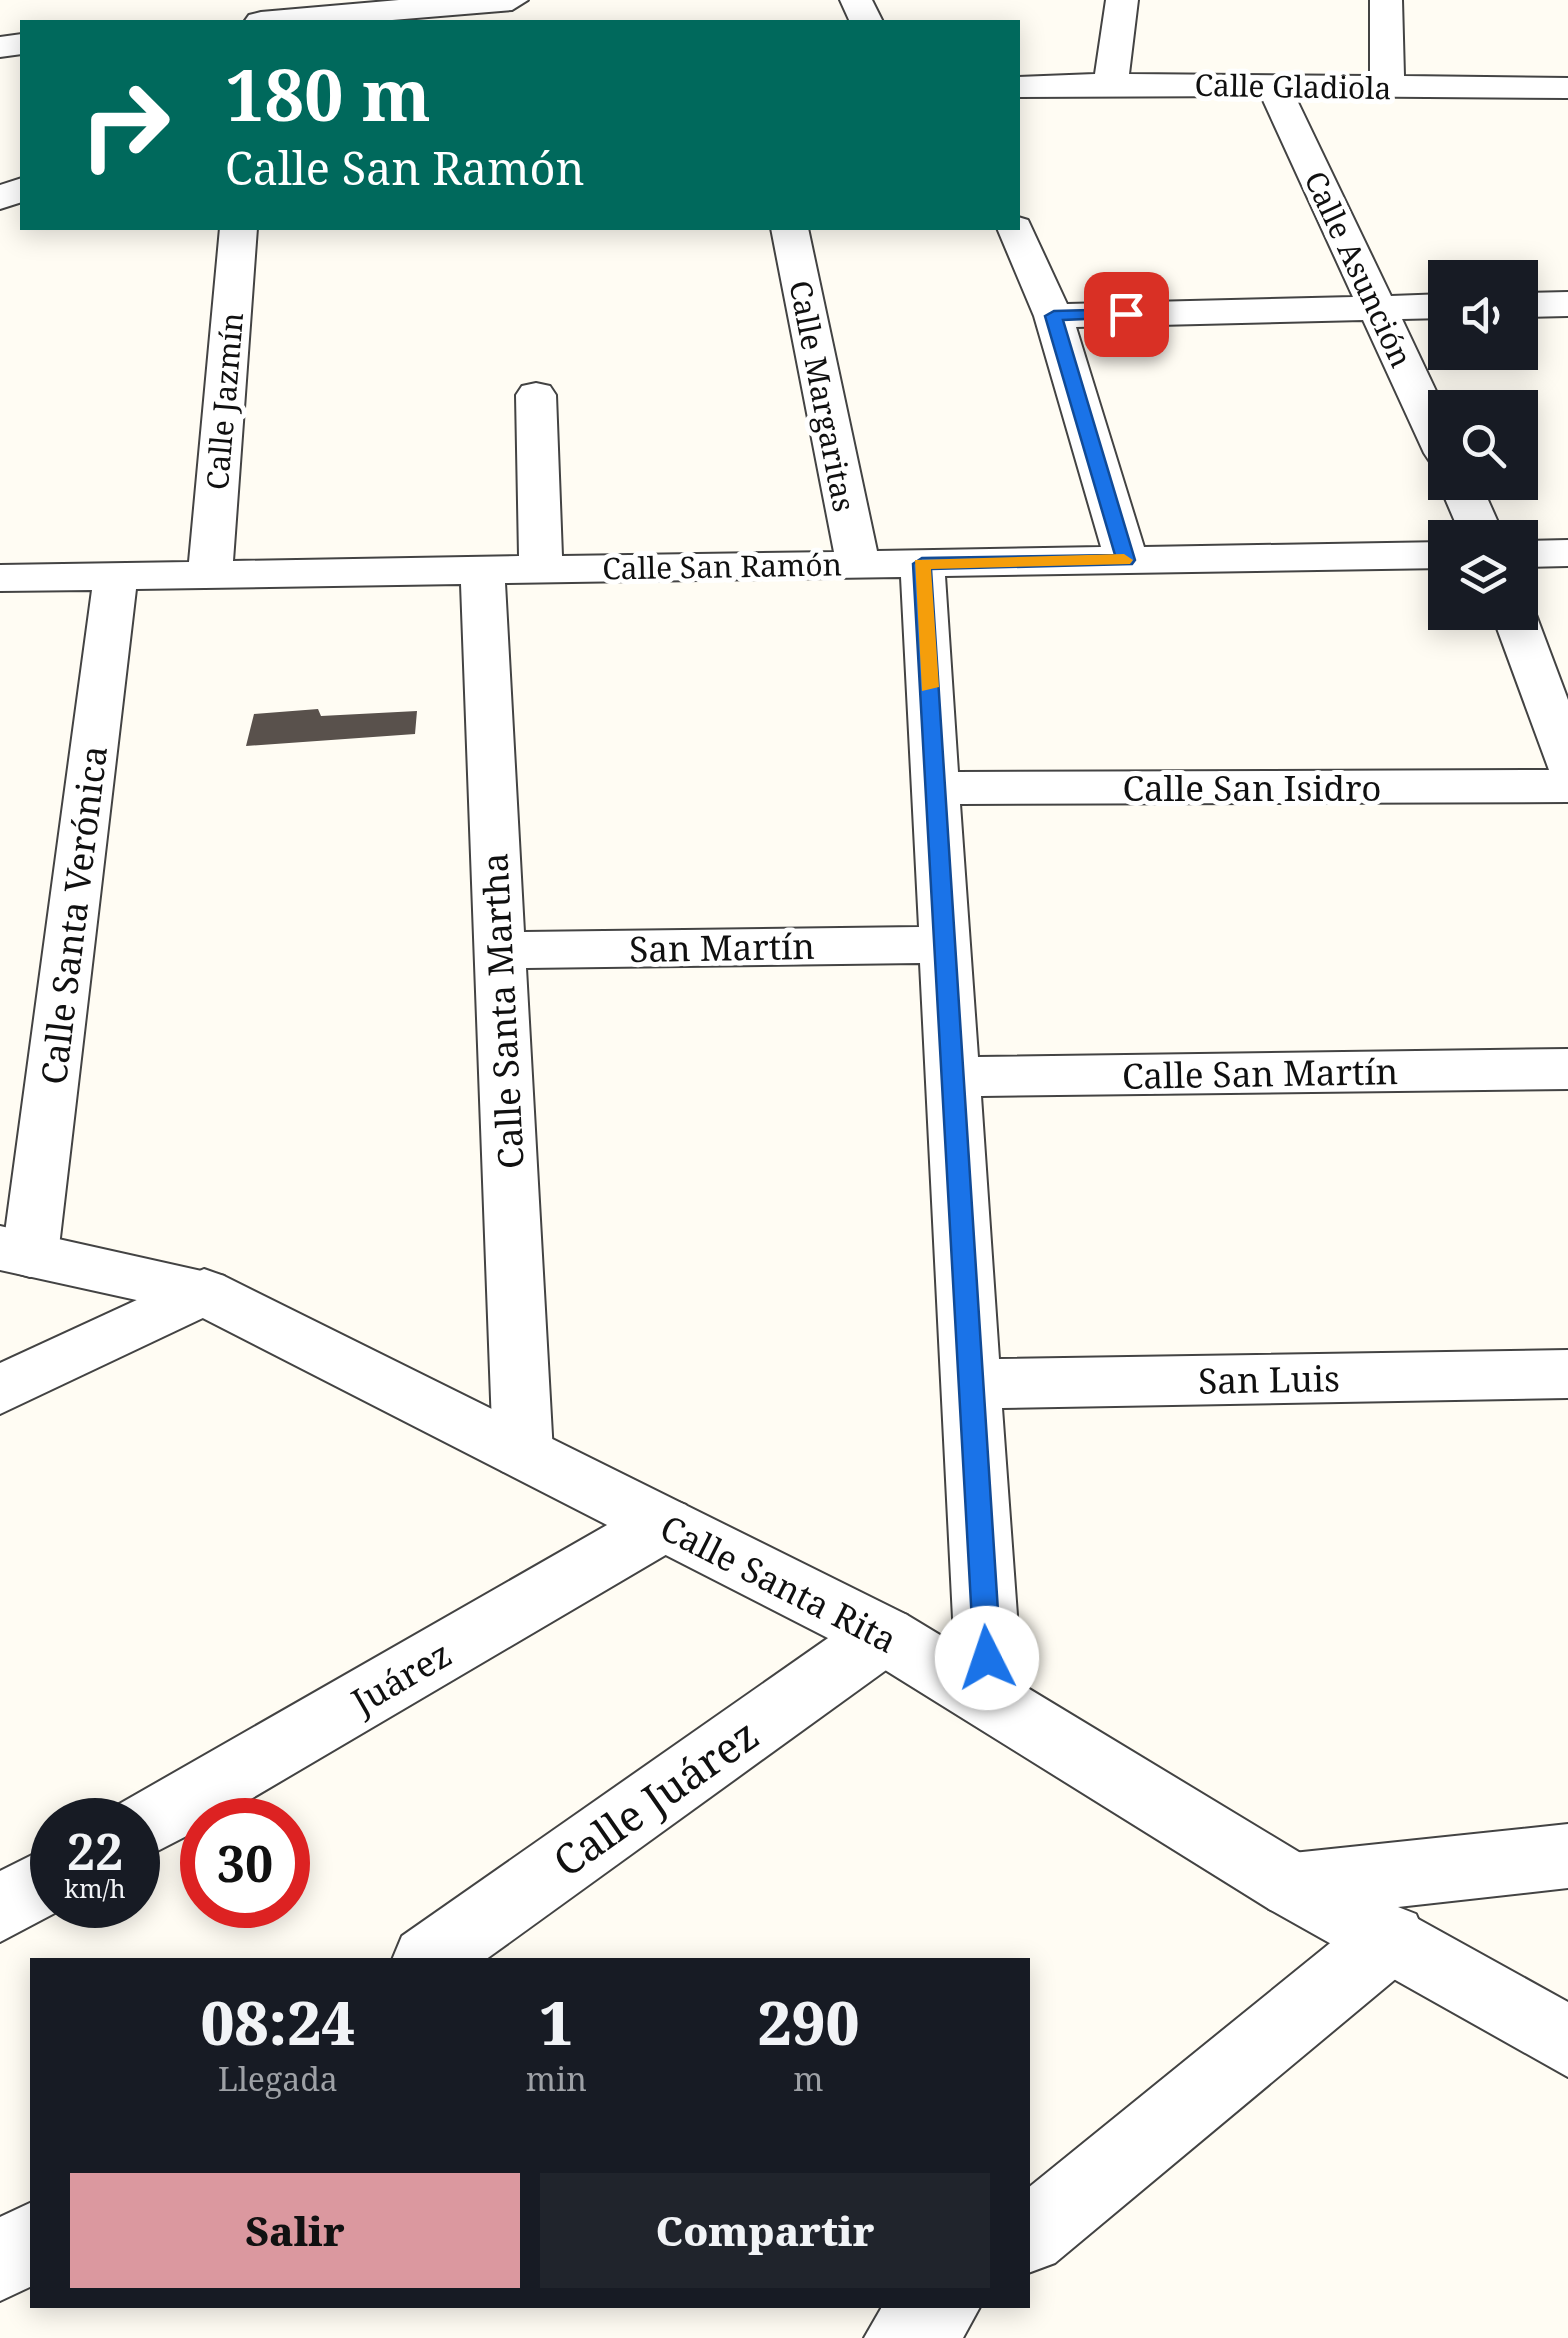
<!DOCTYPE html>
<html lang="es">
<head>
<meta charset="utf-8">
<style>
  :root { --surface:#171b24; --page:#20242c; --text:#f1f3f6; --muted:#9ea1a6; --accent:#db989f }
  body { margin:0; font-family:"Noto Serif",serif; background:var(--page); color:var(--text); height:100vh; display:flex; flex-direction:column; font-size:38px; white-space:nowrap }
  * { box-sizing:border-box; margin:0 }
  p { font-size:32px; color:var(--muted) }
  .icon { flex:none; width:55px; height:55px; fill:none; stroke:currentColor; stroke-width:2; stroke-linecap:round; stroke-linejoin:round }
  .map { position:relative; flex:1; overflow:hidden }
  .panel { position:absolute; left:30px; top:1958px; width:1000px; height:350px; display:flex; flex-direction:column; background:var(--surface); border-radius:0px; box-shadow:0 5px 25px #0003 }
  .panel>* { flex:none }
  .banner { position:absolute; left:20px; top:20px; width:1000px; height:210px; border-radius:0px; box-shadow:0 5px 25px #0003; background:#00695c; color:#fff; overflow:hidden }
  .fabs { position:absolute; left:1428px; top:260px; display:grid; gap:20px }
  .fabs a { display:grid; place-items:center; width:110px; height:110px; border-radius:0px; background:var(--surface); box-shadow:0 5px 25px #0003; font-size:50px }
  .speed { position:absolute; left:30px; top:1798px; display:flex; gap:20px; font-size:50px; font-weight:700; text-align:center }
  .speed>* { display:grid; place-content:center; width:130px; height:130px; border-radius:50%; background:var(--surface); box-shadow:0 5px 25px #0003; line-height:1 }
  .speed small { font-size:25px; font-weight:400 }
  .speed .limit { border:15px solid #d22; background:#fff; color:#111 }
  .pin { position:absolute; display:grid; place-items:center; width:85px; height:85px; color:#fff; margin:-42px; border-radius:20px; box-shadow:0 5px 15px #0006 }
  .me { position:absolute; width:110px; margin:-55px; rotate:356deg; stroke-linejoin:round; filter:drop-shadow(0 0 8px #0008) }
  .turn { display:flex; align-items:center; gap:35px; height:210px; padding:0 40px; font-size:45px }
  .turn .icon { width:130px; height:130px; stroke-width:2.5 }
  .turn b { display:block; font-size:70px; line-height:85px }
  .eta { display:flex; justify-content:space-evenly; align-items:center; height:170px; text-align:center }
  .eta b { font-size:60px; font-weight:800; line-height:70px }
  .button { display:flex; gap:20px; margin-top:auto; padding:20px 40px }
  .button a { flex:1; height:115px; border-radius:0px; background:var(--accent); color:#111; font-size:40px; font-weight:800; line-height:115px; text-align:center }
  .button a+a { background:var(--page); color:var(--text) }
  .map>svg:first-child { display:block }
  .building { fill:#59514c }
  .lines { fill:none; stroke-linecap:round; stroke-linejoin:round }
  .minor-casing { stroke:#434343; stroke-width:4 }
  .tertiary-casing { stroke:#434343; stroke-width:4 }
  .minor { fill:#fff; fill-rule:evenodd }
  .tertiary { fill:#fff; fill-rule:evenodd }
  .route { fill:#1a73e8; stroke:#114b97; stroke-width:2.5 }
  .slow { fill:#f59e0b }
  .labels { text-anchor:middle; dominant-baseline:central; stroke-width:10; stroke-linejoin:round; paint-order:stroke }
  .far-street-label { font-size:30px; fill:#101010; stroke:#fff }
  .street-label { font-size:35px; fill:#101010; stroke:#fff }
  .near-street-label { font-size:42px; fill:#101010; stroke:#fff }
</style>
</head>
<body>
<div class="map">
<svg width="1568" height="2338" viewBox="0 0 1568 2338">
  <rect width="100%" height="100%" fill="#fffcf3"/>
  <polygon class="building" points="318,709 321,716 417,711 415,734 246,746 254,714"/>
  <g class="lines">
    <defs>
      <g id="minor">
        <polygon points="399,0 528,0 512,10 368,22 244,22 249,15 261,12"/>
        <polygon points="840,0 872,0 883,22 850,22"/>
        <path d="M1106,0H1138L1129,74L1370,76V0H1402L1404,76L1568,78V98L1295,96L1391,296L1445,294V318L1402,319L1445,410V465L1430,462L1424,453L1363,320L1076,327L1144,547L1445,542V568L945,576L958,772L1549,770L1491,612H1520V600L1529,602L1535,612L1568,700V802L960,804L978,1057L1568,1049V1089L981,1096L999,1359L1568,1350V1398L1002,1408L1023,1698L1013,1719L990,1727L967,1719L957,1698L920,963L526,968L553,1453L544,1471L523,1478L502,1471L493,1453L461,584L136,589L58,1255L50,1271L30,1277L10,1271L2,1255L92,590L0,591V565L189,562L220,228H257L233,561L519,556L516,395L522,386L536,383L550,386L556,395L562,556L834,552L771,228H808L877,551L1101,547L1034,316L997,228H1018V217L1028,220L1067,304L1353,297L1261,96L1018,97V77L1095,74ZM901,577L919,927L524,932L505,583Z"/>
        <polygon points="22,34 22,54 0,57 0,37"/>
        <polygon points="22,178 22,202 0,209 0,185"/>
        <polygon points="1568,292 1568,316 1520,317 1520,293"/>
        <polygon points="1445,473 1445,482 1480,482 1505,538 1462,538 1438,482"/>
        <polygon points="1568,540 1568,566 1520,567 1520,541"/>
        <polygon points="204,1269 224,1276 233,1292 224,1308 0,1414 0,1363"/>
        <polygon points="664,1497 686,1505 695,1524 686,1543 215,1820 202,1820 202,1828 138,1861 138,1820 108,1820 114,1807 642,1505"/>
        <polygon points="884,1607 907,1615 916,1635 907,1655 485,1960 392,1960 402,1936 861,1615"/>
        <polygon points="1568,1824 1568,1888 1398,1907 1416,1914 1426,1938 1416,1962 1055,2263 1028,2273 1028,2188 1366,1914 1378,1909 1293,1919 1269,1909 1259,1886 1269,1863 1293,1853"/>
        <polygon points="52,1845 52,1905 70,1905 0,1942 0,1871"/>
        <polygon points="32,2202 32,2286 0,2301 0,2217"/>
        <polygon points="883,2305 981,2305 963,2338 864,2338"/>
      </g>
      <polygon id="tertiary" points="0,1226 224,1276 907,1615 1317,1863 1568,2002 1568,2077 1269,1909 861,1655 191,1312 0,1270"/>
    </defs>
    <use href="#minor" class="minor-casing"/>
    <use href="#tertiary" class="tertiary-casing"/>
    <use href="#minor" class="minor"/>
    <use href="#tertiary" class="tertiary"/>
  </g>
  <polygon class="route" points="1126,309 1131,310 1131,317 1063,320 1135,560 1132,564 931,569 1001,1658 997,1667 987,1670 978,1667 974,1658 913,564 922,558 1115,555 1045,316 1054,311"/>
  <polygon class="slow" points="1124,554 1133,560 1130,564 931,569 939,687 922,691 915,560"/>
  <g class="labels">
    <g class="far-street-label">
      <text transform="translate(1293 86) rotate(1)">Calle Gladiola</text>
      <text transform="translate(1359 269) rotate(65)">Calle Asunción</text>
      <text transform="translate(823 396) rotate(79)">Calle Margaritas</text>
      <text transform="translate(224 401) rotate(-85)">Calle Jazmín</text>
      <text transform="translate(722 566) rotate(-1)">Calle San Ramón</text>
    </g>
    <g class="street-label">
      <text x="1252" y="787">Calle San Isidro</text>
      <text transform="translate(73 915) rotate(-83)">Calle Santa Verónica</text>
      <text transform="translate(722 947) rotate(-1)">San Martín</text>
      <text transform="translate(502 1011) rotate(-93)">Calle Santa Martha</text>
      <text transform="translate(1260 1073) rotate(-1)">Calle San Martín</text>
      <text transform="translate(1269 1379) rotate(-1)">San Luis</text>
      <text transform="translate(779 1583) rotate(27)">Calle Santa Rita</text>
      <text transform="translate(401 1677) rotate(-30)">Juárez</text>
    </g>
    <g class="near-street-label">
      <text transform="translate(655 1797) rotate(-35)">Calle Juárez</text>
    </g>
  </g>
</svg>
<div class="fabs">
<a><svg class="icon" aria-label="sound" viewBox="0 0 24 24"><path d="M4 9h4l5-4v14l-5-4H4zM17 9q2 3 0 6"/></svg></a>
<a><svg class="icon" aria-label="search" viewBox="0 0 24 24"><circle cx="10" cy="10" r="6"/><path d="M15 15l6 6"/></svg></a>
<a><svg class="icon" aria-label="layers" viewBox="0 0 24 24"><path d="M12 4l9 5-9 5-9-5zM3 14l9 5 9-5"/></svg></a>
</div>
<div class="speed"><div>22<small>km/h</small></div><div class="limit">30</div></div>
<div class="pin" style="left:1126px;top:314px;background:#d93025"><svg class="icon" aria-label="arrive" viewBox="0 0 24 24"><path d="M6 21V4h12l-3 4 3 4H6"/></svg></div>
<svg class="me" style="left:987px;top:1658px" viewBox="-20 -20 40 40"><circle r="19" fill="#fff"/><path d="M0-13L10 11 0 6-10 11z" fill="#1a73e8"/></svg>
<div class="banner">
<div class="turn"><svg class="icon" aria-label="right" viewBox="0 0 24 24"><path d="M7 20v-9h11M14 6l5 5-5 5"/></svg><div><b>180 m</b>Calle San Ramón</div></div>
</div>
<section class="panel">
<div class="eta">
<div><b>08:24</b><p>Llegada</p></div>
<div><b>1</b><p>min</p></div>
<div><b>290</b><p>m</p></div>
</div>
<div class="button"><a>Salir</a><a>Compartir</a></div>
</section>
</div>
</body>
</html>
